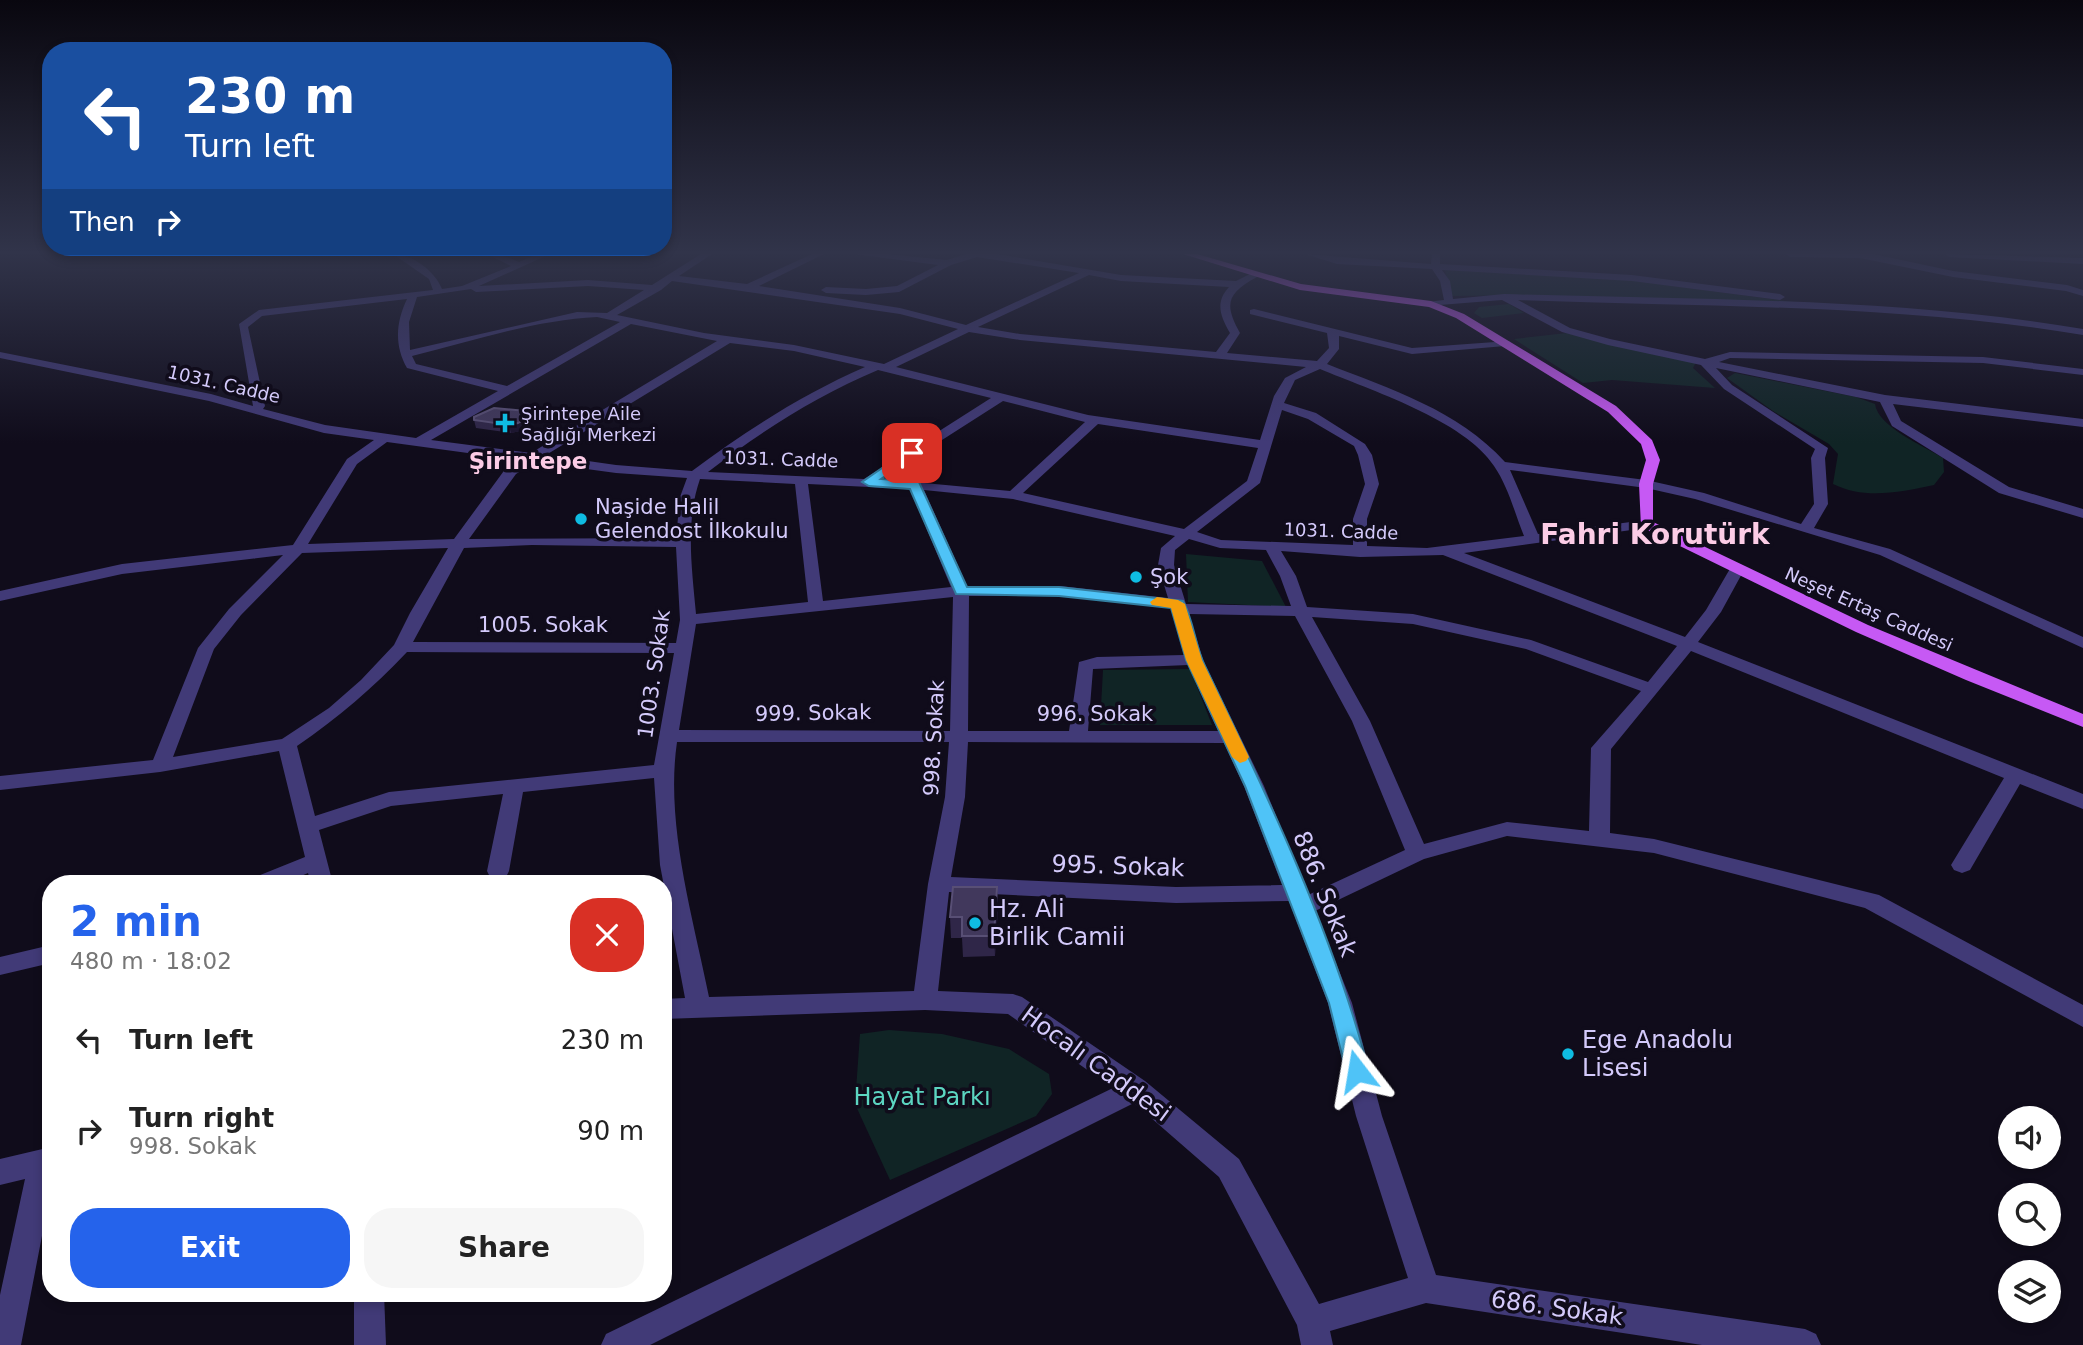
<!DOCTYPE html>
<html lang="en">
<head>
<meta charset="utf-8">
<style>
  :root { --surface:#fff; --page:#f6f6f6; --text:#222; --muted:#767676; --accent:#2563eb }
  body { margin:0; font-family:"DejaVu Sans",sans-serif; background:var(--page); color:var(--text); height:100vh; display:flex; flex-direction:column; font-size:26px; white-space:nowrap }
  * { box-sizing:border-box; margin:0 }
  p { font-size:23px; color:var(--muted) }
  .icon { flex:none; width:38px; height:38px; fill:none; stroke:currentColor; stroke-width:2; stroke-linecap:round; stroke-linejoin:round }
  .map { position:relative; flex:1; overflow:hidden }
  .drawer { position:absolute; left:42px; top:875px; width:630px; height:427px; display:flex; flex-direction:column; background:var(--surface); border-radius:28px; box-shadow:0 4px 10px #0003 }
  .drawer>* { flex:none }
  .banner { position:absolute; left:42px; top:42px; width:630px; height:214px; border-radius:28px; box-shadow:0 4px 10px #0003; background:#1a4fa0; color:#fff; overflow:hidden }
  .buttons { position:absolute; left:1998px; top:1106px; display:grid; gap:14px }
  .buttons a { display:grid; place-items:center; width:63px; height:63px; border-radius:50%; background:var(--surface); box-shadow:0 4px 10px #0003; font-size:35px }
  .pin { position:absolute; display:grid; place-items:center; width:60px; height:60px; color:#fff; margin:-30px; border-radius:14px; box-shadow:0 4px 10px #0006 }
  .me { position:absolute; width:77px; margin:-38px; rotate:346deg; stroke-linejoin:round; filter:drop-shadow(0 0 5px #0008) }
  .turn { display:flex; align-items:center; gap:24px; height:147px; padding:0 28px; font-size:32px }
  .turn .icon { width:91px; height:91px; stroke-width:2.5 }
  .turn b { display:block; font-size:49px; line-height:60px }
  .then { display:flex; align-items:center; height:66px; padding:0 28px; background:#0003; gap:14px; font-size:26px }
  .round { display:grid; place-items:center; flex:none; width:74px; height:74px; border-radius:28px; background:var(--page) }
  .headline { display:flex; align-items:center; justify-content:space-between; height:119px; padding:0 28px }
  h1 { font-size:42px; font-weight:700; line-height:52px; color:var(--accent) }
  .primary-button { display:flex; gap:14px; margin-top:auto; padding:14px 28px }
  .primary-button a { flex:1; height:80px; border-radius:28px; background:var(--accent); color:#fff; font-size:28px; font-weight:700; line-height:80px; text-align:center }
  .primary-button a+a { background:var(--page); color:var(--text) }
  ul { padding:0; list-style:none }
  li { display:flex; align-items:center; gap:21px; height:91px; padding:0 28px }
  li div { flex:1 }
  li b { display:block; font-size:26px }
  li em { font-style:normal }
  .map>svg:first-child { display:block }
  .green { fill:#102425 }
  .lines { fill:none; stroke-linecap:round; stroke-linejoin:round }
  .minor { fill:#413a77; fill-rule:evenodd }
  .major { fill:#c659f4; fill-rule:evenodd }
  .wall { fill:#2f2648 }
  .shaded-wall { fill:#1b142e }
  .building { fill:#41385c; stroke:#584f75; stroke-width:2 }
  .route { fill:#4fc3f7; stroke:#337fa1; stroke-width:2 }
  .slow { fill:#f59e0b }
  .poi-dot { fill:#0fbce2; stroke:#100c1b; stroke-width:2.5 }
  .labels { text-anchor:middle; dominant-baseline:central; stroke-width:7; stroke-linejoin:round; paint-order:stroke }
  .far-street-label { font-size:18px; fill:#d4cafb; stroke:#100c1b }
  .far-poi-label { font-size:18px; fill:#d4cafb; stroke:#100c1b; text-anchor:start }
  .poi-label { font-size:21px; fill:#d4cafb; stroke:#100c1b; text-anchor:start }
  .street-label { font-size:21px; fill:#d4cafb; stroke:#100c1b }
  .far-district-label { font-size:23px; font-weight:bold; fill:#fccce6; stroke:#100c1b }
  .near-street-label { font-size:24px; fill:#d4cafb; stroke:#100c1b }
  .near-poi-label { font-size:24px; fill:#d4cafb; stroke:#100c1b; text-anchor:start }
  .near-park-label { font-size:24px; fill:#5cd5c1; stroke:#100c1b }
  .district-label { font-size:28px; font-weight:bold; fill:#fccce6; stroke:#100c1b }
</style>
</head>
<body>
<div class="map">
<svg width="2083" height="1345" viewBox="0 0 2083 1345">
  <rect width="100%" height="100%" fill="#100c1b"/>
  <g class="green">
    <polygon points="1445,270 1628,280 1801,303 1524,295 1452,296"/>
    <polygon points="1509,304 1524,313 1482,318 1474,313 1479,307"/>
    <polygon points="1567,333 1696,362 1693,368 1715,388 1612,380 1583,383 1514,339"/>
    <path d="M1735,373L1856,397L1875,404C1878,427 1924,446 1943,458L1944,472L1934,485C1900,492 1865,500 1833,484L1838,454L1829,444L1773,411L1727,378Z"/>
    <polygon points="1186,554 1262,561 1286,607 1188,602"/>
    <polygon points="1190,669 1212,725 1100,725 1103,670"/>
    <polygon points="889,1030 942,1034 1009,1049 1049,1074 1052,1094 1036,1116 890,1180 855,1104 860,1034"/>
  </g>
  <g class="lines">
    <g class="minor">
      <path d="M393,254C412,254 435,271 442,289L462,286L511,266L487,254H499L519,262L538,254H550L479,286L588,280L652,285L701,254H712L679,276L747,284L812,254H824L759,286L900,308L966,325L1079,273L977,257L951,265L899,292L866,295L826,293L821,290L826,287L866,289L897,286L938,265L854,254H887L947,260L966,254H997L1121,275L1236,281L1254,272L1259,275L1257,277C1228,293 1223,303 1240,333L1227,353L1317,361L1329,348L1327,333L1250,314V310L1254,309L1412,348L1509,341L1510,343L1505,346L1412,354L1339,336V349L1327,364C1390,389 1458,410 1505,462L1646,480L1704,493L1801,524L1814,504L1811,458L1815,449L1724,389L1701,365L1608,345L1562,332L1502,300L1427,306V302L1444,300L1440,281L1432,269L1337,264L1305,254L1431,264L1432,254H1440V264L1632,275L1780,294L1785,297L1780,300L1632,281L1442,270L1450,281L1453,299L1504,294C1696,300 1893,297 2083,329V335C1897,304 1706,307 1518,300L1570,328L1610,339L1705,359L1730,352L1983,357L2083,369V375L1983,363L1730,358L1719,362L1885,395L2083,419V427L1893,404L1901,421L2009,487L2083,509V518L1999,493L1892,426L1880,402L1716,368L1732,385L1828,448L1825,458L1828,504L1814,528L1890,549L2083,637V648L1880,555L1695,499L1646,488L1510,470L1538,534L1646,520L1653,524L1646,528L1464,553L1685,637L1706,610L1731,567H1741L1744,570L1721,612L1698,642L2083,794V809L2020,784L1970,870L1962,873L1954,870L1951,865L2004,778L1691,651L1611,749L1610,833L1654,839L1879,895L2083,1005V1027L1865,908L1654,853L1507,836L1424,859L1315,911L1352,1003L1382,1116L1436,1275L1805,1329L1816,1334L1821,1345H1702L1426,1303L1330,1331L1333,1345H1301L1297,1325L1219,1177L1134,1103L650,1345H601L606,1334L1113,1088L1008,1014L925,1010L663,1019V999L685,998L660,865L654,778L523,792L509,871L506,877L498,879L490,877L487,871L503,794L391,806L319,830L333,884H311L308,873L283,884H250L253,878L305,857L279,751L160,772L0,790V776L153,760L198,648L229,609L283,555L122,574L0,601V591L122,564L293,545L347,459L374,440L324,433L209,401L0,358V352L211,394L253,406L239,324L259,310L433,290L429,279ZM1089,275L1121,281L1229,287C1215,302 1220,316 1230,333L1216,352L1020,334L978,327ZM672,281L900,314L958,329L884,364L794,345L704,333L617,315L661,290ZM588,286L644,290L607,313L577,312L410,350L409,322L417,297L471,289L476,292ZM407,299C396,322 394,345 407,368L498,391L416,438L325,425L263,409L265,406L248,327L262,316ZM597,317L620,322L507,386L416,364L412,356C472,341 535,320 597,317ZM631,324L717,341L531,453L431,440ZM969,332L1020,340L1306,367L1285,378L1274,396L1260,440L1088,415L896,367ZM730,343L794,351L865,367C803,394 747,430 692,471L616,465L546,455ZM1320,369C1370,390 1464,420 1494,466C1508,486 1515,514 1524,536L1427,548L1367,546V519L1379,484L1372,455L1365,444L1316,413L1284,403L1295,380ZM878,370L991,398L864,479L708,472C762,431 816,396 878,370ZM1003,401L1085,422L1010,491L881,479ZM1282,410L1308,419L1354,446L1358,455L1365,484L1353,519V545L1221,540L1197,532L1260,483ZM1098,424L1258,448L1247,481L1184,529L1023,493ZM387,442L520,460L506,468L454,539L308,544L357,464ZM535,462L616,473L687,478L680,497L676,538L469,539L516,474ZM700,479L795,484L808,602L696,614C692,569 685,522 700,479ZM808,484L910,489L951,587L823,601ZM924,490L1013,499L1175,536L1161,548L1158,565L1168,598L1060,586H967ZM1189,539L1220,548L1266,550L1280,576L1291,606L1186,604L1174,565L1175,550ZM532,545L676,547L680,620L676,643L413,642L464,548ZM448,548L410,613L394,645L361,680L329,708L282,739L173,757L214,649L241,615L302,553ZM1281,551L1360,557L1443,555L1677,646L1648,682L1531,640L1413,614L1307,607L1296,576ZM969,596H1060L1171,608L1184,655L1097,657L1079,662L1069,731H968ZM953,597L950,731L679,730L696,624ZM1189,614L1295,616L1352,721L1405,850L1308,895L1264,786L1203,660ZM1312,617L1413,624L1526,649L1641,691L1591,748L1589,831L1507,822L1424,844L1370,721ZM407,652L674,653L654,765L389,792L315,816L297,746C339,717 372,689 407,652ZM1188,665L1218,731H1088L1093,669ZM677,742H949L945,797L928,884L914,991L709,997C693,917 665,824 677,742ZM968,742L1224,743L1244,786L1282,885L1176,887L951,877L965,797ZM949,892L1176,903L1289,901L1328,1003L1356,1116L1408,1278L1319,1304L1239,1159L1145,1081L1022,997L1013,994L938,991Z"/>
      <polygon points="1786,254 1873,254 1953,271 2067,285 2083,290 2083,296 2066,291 1953,277 1860,258 1790,257"/>
      <polygon points="1945,254 2083,258 2083,264 1949,257"/>
      <polygon points="51,945 51,963 0,975 0,957"/>
      <polygon points="51,1147 51,1189 21,1345 0,1345 0,1295 25,1179 0,1185 0,1159"/>
      <polygon points="354,1293 384,1293 386,1345 354,1345"/>
    </g>
    <polygon class="major" points="1183,254 1197,254 1301,284 1431,301 1464,314 1616,406 1652,440 1660,460 1653,484 1653,522 1868,625 2083,714 2083,727 1966,680 1856,632 1641,527 1639,484 1646,460 1641,444 1608,412 1456,318 1429,307 1300,290"/>
  </g>
  <g class="wall">
    <polygon points="538,419 520,431 511,433 476,428 474,420"/>
    <polygon points="998,907 995,956 963,957 962,938 951,938 950,917"/>
  </g>
  <g class="shaded-wall">
    <polygon points="536,412 538,419 520,431 511,433 509,425"/>
    <polygon points="997,887 998,907 995,956 994,936"/>
  </g>
  <g class="building">
    <polygon points="494,408 536,412 518,423 509,425 474,420 474,417"/>
    <polygon points="953,887 997,887 994,936 962,936 962,917 950,917"/>
  </g>
  <linearGradient id="sky" x2="0" y2="1"><stop stop-color="#09070f"/><stop offset="0.57" stop-color="#31344a"/><stop offset="1" stop-color="#31344a" stop-opacity="0"/></linearGradient>
  <rect width="2083" height="443" fill="url(#sky)"/>
  <path class="route" d="M908,450L918,453L881,479L919,482L967,587H1059L1183,601C1194,621 1195,646 1205,666C1268,797 1332,930 1369,1071L1366,1078L1357,1081L1349,1078L1346,1071L1329,1003L1245,786L1186,660L1171,608L1059,596L956,594L910,489L869,486L862,482Z"/>
  <polygon class="slow" points="1157,597 1178,600 1185,604 1202,660 1249,757 1246,761 1240,763 1232,757 1186,660 1171,608 1152,605 1150,602"/>
  <g class="poi-dot">
    <path d="M501.5 412.5h7v7h7v7h-7v7h-7v-7h-7v-7h7z"/>
    <circle cx="581" cy="519" r="7"/>
    <circle cx="1136" cy="577" r="7"/>
    <circle cx="975" cy="923" r="7"/>
    <circle cx="1568" cy="1054" r="7"/>
  </g>
  <g class="labels">
    <g class="far-street-label">
      <text transform="translate(224 384) rotate(13)">1031. Cadde</text>
      <text transform="translate(781 459) rotate(2)">1031. Cadde</text>
      <text transform="translate(1341 531) rotate(2)">1031. Cadde</text>
      <text transform="translate(1869 609) rotate(24)">Neşet Ertaş Caddesi</text>
    </g>
    <g class="far-poi-label">
      <text x="521" y="413">Şirintepe Aile<tspan x="521" dy="21">Sağlığı Merkezi</tspan></text>
    </g>
    <g class="poi-label">
      <text x="595" y="507">Naşide Halil<tspan x="595" dy="24">Gelendost İlkokulu</tspan></text>
      <text x="1150" y="577">Şok</text>
    </g>
    <g class="street-label">
      <text x="543" y="625">1005. Sokak</text>
      <text transform="translate(654 674) rotate(-82)">1003. Sokak</text>
      <text transform="translate(813 713) rotate(-1)">999. Sokak</text>
      <text x="1095" y="714">996. Sokak</text>
      <text transform="translate(934 738) rotate(-87)">998. Sokak</text>
    </g>
    <g class="far-district-label">
      <text x="528" y="461">Şirintepe</text>
    </g>
    <g class="near-street-label">
      <text transform="translate(1118 866) rotate(2)">995. Sokak</text>
      <text transform="translate(1325 894) rotate(68)">886. Sokak</text>
      <text transform="translate(1096 1064) rotate(36)">Hocalı Caddesi</text>
      <text transform="translate(1557 1308) rotate(8)">686. Sokak</text>
    </g>
    <g class="near-poi-label">
      <text x="989" y="909">Hz. Ali<tspan x="989" dy="28">Birlik Camii</tspan></text>
      <text x="1582" y="1040">Ege Anadolu<tspan x="1582" dy="28">Lisesi</tspan></text>
    </g>
    <g class="near-park-label">
      <text x="922" y="1097">Hayat Parkı</text>
    </g>
    <g class="district-label">
      <text x="1655" y="534">Fahri Korutürk</text>
    </g>
  </g>
</svg>
<div class="buttons">
<a><svg class="icon" aria-label="sound" viewBox="0 0 24 24"><path d="M4 9h4l5-4v14l-5-4H4zM17 9q2 3 0 6"/></svg></a>
<a><svg class="icon" aria-label="search" viewBox="0 0 24 24"><circle cx="10" cy="10" r="6"/><path d="M15 15l6 6"/></svg></a>
<a><svg class="icon" aria-label="layers" viewBox="0 0 24 24"><path d="M12 4l9 5-9 5-9-5zM3 14l9 5 9-5"/></svg></a>
</div>
<div class="pin" style="left:912px;top:453px;background:#d93025"><svg class="icon" aria-label="arrive" viewBox="0 0 24 24"><path d="M6 21V4h12l-3 4 3 4H6"/></svg></div>
<svg class="me" style="left:1357px;top:1071px" viewBox="-20 -20 40 40"><path d="M0-17L14 15 0 8-14 15z" fill="#4fc3f7" stroke="#fff" stroke-width="4"/></svg>
<div class="banner">
<div class="turn"><svg class="icon" aria-label="left" viewBox="0 0 24 24"><path d="M17 20v-9H6M10 6l-5 5 5 5"/></svg><div><b>230 m</b>Turn left</div></div>
<div class="then">Then<svg class="icon" aria-label="right" viewBox="0 0 24 24"><path d="M7 20v-9h11M14 6l5 5-5 5"/></svg></div>
</div>
<section class="drawer">
<div class="headline"><div><h1>2 min</h1><p>480 m · 18:02</p></div><a class="round" style="background:#d93025;color:#fff"><svg class="icon" aria-label="close" viewBox="0 0 24 24"><path d="M6 6l12 12M18 6L6 18"/></svg></a></div>
<ul>
<li><svg class="icon" aria-label="left" viewBox="0 0 24 24"><path d="M17 20v-9H6M10 6l-5 5 5 5"/></svg><div><b>Turn left</b></div><em>230 m</em></li>
<li><svg class="icon" aria-label="right" viewBox="0 0 24 24"><path d="M7 20v-9h11M14 6l5 5-5 5"/></svg><div><b>Turn right</b><p>998. Sokak</p></div><em>90 m</em></li>
</ul>
<div class="primary-button"><a>Exit</a><a>Share</a></div>
</section>
</div>
</body>
</html>
